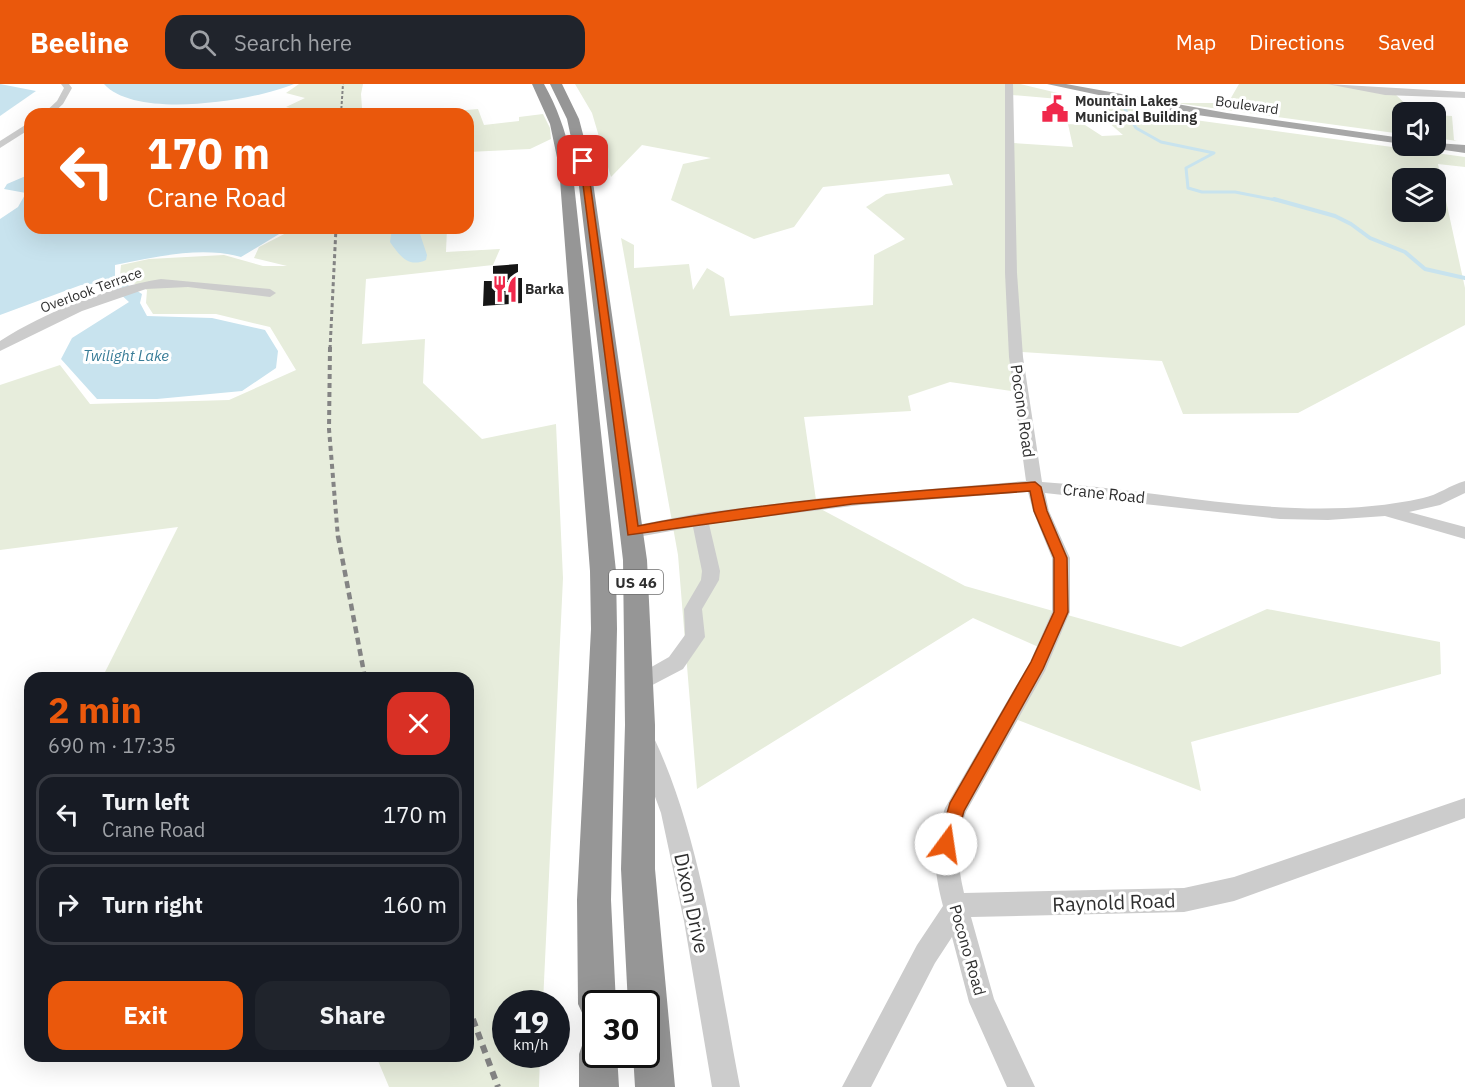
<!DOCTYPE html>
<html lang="en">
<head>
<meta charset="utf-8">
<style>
  :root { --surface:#171b24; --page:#20242c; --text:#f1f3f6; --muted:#9ea1a6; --line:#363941; --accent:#ea580c }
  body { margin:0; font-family:"IBM Plex Sans",sans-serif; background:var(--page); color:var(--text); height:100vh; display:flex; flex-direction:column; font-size:22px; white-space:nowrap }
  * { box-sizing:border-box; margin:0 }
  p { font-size:20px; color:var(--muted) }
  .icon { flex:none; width:33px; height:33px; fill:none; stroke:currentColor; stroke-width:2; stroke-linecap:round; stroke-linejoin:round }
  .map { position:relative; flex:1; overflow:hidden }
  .panel { position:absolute; left:24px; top:588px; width:450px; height:390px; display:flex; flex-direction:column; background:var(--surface); border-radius:18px; box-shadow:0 6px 24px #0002 }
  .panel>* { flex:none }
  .banner { position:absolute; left:24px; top:24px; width:450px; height:126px; border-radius:18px; box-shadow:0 6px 24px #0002; background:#ea580c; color:#fff; overflow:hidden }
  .buttons { position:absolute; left:1392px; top:18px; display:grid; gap:12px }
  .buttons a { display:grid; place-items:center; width:54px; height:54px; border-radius:12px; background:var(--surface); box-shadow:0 6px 24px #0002; font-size:30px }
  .speed { position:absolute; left:492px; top:906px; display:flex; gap:12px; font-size:30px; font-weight:700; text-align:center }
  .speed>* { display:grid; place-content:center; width:78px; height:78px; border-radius:50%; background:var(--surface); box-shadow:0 6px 24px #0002; line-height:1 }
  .speed small { font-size:15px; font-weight:400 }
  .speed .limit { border:3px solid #111; border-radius:9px; background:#fff; color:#111 }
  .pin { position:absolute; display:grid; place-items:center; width:51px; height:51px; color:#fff; margin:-26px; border-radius:12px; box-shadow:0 3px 9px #0006 }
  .me { position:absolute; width:66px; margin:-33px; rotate:14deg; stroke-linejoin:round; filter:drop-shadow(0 0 4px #0008) }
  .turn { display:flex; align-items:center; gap:21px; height:126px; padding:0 24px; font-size:27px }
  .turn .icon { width:78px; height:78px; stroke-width:2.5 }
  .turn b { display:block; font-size:42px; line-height:51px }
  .round { display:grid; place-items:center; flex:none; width:63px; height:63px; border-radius:18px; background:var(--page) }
  .summary { display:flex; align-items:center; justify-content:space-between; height:102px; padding:0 24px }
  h1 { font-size:36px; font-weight:800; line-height:45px; color:var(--accent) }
  .action { display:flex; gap:12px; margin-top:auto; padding:12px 24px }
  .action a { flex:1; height:69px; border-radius:18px; background:var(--accent); color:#fff; font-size:24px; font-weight:800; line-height:69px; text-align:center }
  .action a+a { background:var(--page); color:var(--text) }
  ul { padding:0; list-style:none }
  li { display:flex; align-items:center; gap:18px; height:81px; margin:0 12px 9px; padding:0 12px; border:3px solid var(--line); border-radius:18px }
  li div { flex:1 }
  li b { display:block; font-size:22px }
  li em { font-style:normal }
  header { display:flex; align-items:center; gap:36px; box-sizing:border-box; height:84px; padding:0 30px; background:var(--accent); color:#fff }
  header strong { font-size:28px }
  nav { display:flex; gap:33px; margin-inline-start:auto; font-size:21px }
  .search { width:420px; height:54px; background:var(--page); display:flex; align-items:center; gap:15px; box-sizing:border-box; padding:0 21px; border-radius:18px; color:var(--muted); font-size:22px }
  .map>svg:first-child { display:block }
  .green { fill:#e7eddc; fill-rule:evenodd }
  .water { fill:#c8e3ee }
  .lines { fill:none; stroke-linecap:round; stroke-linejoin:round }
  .stream-far1 { stroke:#c8e3ee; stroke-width:3 }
  .stream { stroke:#c8e3ee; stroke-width:4 }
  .building { fill:#161616 }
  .minor { fill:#ccc; fill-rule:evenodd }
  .major { fill:#a7a7a7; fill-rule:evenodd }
  .highway { fill:#969696; fill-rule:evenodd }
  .rail-far4 { stroke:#848484; stroke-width:2; stroke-dasharray:3 2; stroke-linecap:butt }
  .rail-far3 { stroke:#848484; stroke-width:3; stroke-dasharray:4 3; stroke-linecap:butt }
  .rail-far2 { stroke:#848484; stroke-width:4; stroke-dasharray:5 4; stroke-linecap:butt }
  .rail-far1 { stroke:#848484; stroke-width:4.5; stroke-dasharray:7 4.5; stroke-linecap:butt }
  .rail { stroke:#848484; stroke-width:6; stroke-dasharray:8 6; stroke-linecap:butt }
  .route { fill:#ea580c; stroke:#983908; stroke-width:1.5 }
  .labels { text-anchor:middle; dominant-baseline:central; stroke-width:6; stroke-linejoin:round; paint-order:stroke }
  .far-poi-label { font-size:14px; font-weight:bold; fill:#2f2f2f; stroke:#fff; text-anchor:start }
  .far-street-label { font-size:14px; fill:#2f2f2f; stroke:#fff }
  .far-water-label { font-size:15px; font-style:italic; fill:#387c97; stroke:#fff }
  .shield { fill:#fff; stroke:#6d6d6d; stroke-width:1.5 }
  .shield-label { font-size:15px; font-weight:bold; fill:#2f2f2f }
  .street-label { font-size:16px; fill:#2f2f2f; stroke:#fff }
  .near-street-label { font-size:20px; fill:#2f2f2f; stroke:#fff }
</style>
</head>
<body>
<header>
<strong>Beeline</strong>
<div class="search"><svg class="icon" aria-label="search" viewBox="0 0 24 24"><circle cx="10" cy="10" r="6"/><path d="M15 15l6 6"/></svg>Search here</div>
<nav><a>Map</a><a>Directions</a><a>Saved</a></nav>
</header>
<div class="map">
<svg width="1465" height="1003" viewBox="0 0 1465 1003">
  <rect width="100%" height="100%" fill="#fff"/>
  <g class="green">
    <polygon points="299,0 363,0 361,10 362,24 391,24 399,30 313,30 286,23 305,14 286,9"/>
    <path d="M575,0H1020L1062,10L1059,15L1012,11L1013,59L1073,63L1068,40L1085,41L1102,52L1123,51L1101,32L1112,21L1180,34L1465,73V83L1438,80L1465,204V241L1298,329L1183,330L1162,277L1022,268L1024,309L950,298L908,312L911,327L804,333L817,423L965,502L1181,563L1267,525L1440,558L1441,590L1191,658L1201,707L1013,634L1052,569L973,534L697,705L678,471L621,154L634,161V184L689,180L693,206L707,184L724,194L730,232L873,221L874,171L905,155L866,123L886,110L953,101L949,90L823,103L794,143L754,155L671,116L683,80L711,74L642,61L611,93L592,29ZM1402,94H1436V128H1402Z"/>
    <polygon points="1239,0 1327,0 1394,9 1414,28 1402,28 1402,50 1176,19 1228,19"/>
    <polygon points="478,25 484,41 519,37 519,33 543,30 550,44 551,55 530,65 468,68 468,30 418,30"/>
    <polygon points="1436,31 1452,32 1454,56 1457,57 1436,54"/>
    <polygon points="296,144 447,144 446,168 500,165 493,181 366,195 362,260 425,255 423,299 482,355 556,340 563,494 543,919 506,920 506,970 540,971 539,1003 389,1003 376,972 468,972 468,594 102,594 178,443 0,466 0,301 60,281 90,320 229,316 296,286 270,243 216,230 153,230 146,219 147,206 120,192 121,181 149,175 224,171 263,182 287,182 254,174 259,163"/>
  </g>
  <g class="water">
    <polygon points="0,0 36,7 0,32"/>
    <path d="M104,0H294C254,17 136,36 104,0Z"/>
    <path d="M28,91L30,144H289L241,173C201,162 154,173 115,181V193L142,210L140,219L147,232L212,234L265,246L278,267L276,284L242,307L157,315H97L61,275L72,254L129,218L107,198L81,201L0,231V135L18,123L26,109L4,105L7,100Z"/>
    <path d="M392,144H418L427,171L426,176C408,184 400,172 390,158Z"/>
  </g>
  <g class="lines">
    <polyline class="stream-far1" points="1125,25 1136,44 1161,58 1214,69 1186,84 1188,104 1202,108 1235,108 1281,117"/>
    <polyline class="stream" points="1274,115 1335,132 1351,140 1370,154 1405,168 1425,185 1465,194"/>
  </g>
  <polygon class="building" points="518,180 518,194 522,194 522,219 483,222 484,197 493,197 493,182"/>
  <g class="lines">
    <g class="minor">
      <polygon points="61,0 69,0 72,4 63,20 52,30 43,30 57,17 64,4"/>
      <path d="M1005,0H1013L1017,189L1023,273L1042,398C1168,406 1298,442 1423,414C1438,411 1450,401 1465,397V409L1440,421L1409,428L1465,443V455L1385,432L1328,436L1280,435L1045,409L1049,427L1070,474V528L1045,587L966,728C956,756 957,780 964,809L1184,804L1234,793L1465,714V734L1234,817L1184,828L971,833L994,915L1035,1003H1007L969,918L952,853L935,879L871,1003H842L917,861L943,822C933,784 932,761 945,724L1030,578L1052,528V474L1033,427L1028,408L860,421L709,440L720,487L719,496L702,525L705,553L683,585L639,608L632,606L629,600L632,594L669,573L685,551L684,525L701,496L702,487L693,443L632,454L624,448L632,442L700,429L822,414L1026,397L1009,273L1005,189Z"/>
      <polygon points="1327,0 1465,8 1465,14 1385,11"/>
      <polygon points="30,38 30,45 0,64 0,57"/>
      <path d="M161,195L270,205L276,209L270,213L188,203L146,205L82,227L0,267V257C47,227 106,204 161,195Z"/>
      <path d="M647,652L654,654C703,758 718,890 740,1003H712L684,837L661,729L636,661L640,654Z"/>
    </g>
    <g class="major">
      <polygon points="1047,0 1066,0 1227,29 1402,54 1402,60 1183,29"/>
      <polygon points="1436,59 1465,61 1465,69 1431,64 1429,62 1436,62"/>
    </g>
    <g class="highway">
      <path d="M532,0H544C557,23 565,46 571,72L616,487L617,545L611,816L616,920H596V938L584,933L578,920L577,816L591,545L590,487L559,83L550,40Z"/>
      <polygon points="550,0 562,0 579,35 590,77 647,476 655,641 655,785 675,1003 635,1003 633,970 646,970 646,920 628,920 627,901 621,785 625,641 623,476 576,77 567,35"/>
      <polygon points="596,952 596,970 617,970 619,1003 579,1003 579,970 584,956"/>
    </g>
    <polyline class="rail-far4" points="341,30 343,0"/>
    <polyline class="rail-far3" points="330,265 336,144"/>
    <polyline class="rail-far2" points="330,263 329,345 338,454"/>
    <polyline class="rail-far1" points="338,452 365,594"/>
    <polyline class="rail" points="468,922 498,1003"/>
  </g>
  <path class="route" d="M583,75L587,77L638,442C769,416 902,408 1035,398L1041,403L1047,427L1067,474L1068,528L1043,585L964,727L953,766L946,768L940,766L938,760L950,719L1031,578L1054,528V474L1034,427L1030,407L852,420L628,451L580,77Z"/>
  <defs>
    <symbol id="civic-bare" viewBox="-9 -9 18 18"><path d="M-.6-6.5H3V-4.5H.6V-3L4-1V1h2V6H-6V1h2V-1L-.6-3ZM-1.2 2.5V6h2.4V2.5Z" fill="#f0284b" stroke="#fff" stroke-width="2.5" paint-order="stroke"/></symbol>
    <symbol id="restaurant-bare" viewBox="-9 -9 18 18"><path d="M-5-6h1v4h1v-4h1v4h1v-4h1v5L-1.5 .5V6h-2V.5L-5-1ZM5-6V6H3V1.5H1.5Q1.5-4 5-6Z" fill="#f0284b" stroke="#fff" stroke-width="2.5" paint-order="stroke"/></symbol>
  </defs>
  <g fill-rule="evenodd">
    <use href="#civic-bare" x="1036" y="6" width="38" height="38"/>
    <use href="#restaurant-bare" x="486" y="186" width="38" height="38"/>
  </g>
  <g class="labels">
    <g class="far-poi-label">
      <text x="1075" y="17">Mountain Lakes<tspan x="1075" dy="16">Municipal Building</tspan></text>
      <text x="525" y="205">Barka</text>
    </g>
    <g class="far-street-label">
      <text transform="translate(1247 21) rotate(8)">Boulevard</text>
      <text transform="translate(91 206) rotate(-20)">Overlook Terrace</text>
    </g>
    <g class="far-water-label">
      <text x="126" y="271">Twilight Lake</text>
    </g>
    <rect class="shield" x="609" y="486" width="54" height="24" rx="4.5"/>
    <g class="shield-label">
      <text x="636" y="498">US 46</text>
    </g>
    <g class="street-label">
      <text transform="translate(1023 327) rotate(82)">Pocono Road</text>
      <text transform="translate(1104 409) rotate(6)">Crane Road</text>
      <text transform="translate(968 866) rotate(74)">Pocono Road</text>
    </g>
    <g class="near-street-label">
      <text transform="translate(1114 818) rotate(-2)">Raynold Road</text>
      <text transform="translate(692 819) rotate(78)">Dixon Drive</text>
    </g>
  </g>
</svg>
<div class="buttons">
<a><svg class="icon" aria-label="sound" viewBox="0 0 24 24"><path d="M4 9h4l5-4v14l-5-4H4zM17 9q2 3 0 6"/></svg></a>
<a><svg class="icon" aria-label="layers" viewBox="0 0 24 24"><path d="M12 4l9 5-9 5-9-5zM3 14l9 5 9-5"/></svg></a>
</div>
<div class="speed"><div>19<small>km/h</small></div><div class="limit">30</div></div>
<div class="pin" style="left:583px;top:77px;background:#d93025"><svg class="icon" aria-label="arrive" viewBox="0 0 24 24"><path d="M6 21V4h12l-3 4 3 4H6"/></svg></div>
<svg class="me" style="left:946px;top:760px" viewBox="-20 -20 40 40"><circle r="19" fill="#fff"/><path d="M0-13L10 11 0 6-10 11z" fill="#ea580c"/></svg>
<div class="banner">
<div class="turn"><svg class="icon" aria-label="left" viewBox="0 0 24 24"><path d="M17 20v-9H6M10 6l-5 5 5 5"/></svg><div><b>170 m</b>Crane Road</div></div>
</div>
<section class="panel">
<div class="summary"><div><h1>2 min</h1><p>690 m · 17:35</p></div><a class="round" style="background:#d93025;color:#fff"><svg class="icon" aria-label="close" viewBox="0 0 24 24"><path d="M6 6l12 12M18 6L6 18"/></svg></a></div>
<ul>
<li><svg class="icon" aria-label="left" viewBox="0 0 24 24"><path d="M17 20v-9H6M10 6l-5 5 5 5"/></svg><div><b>Turn left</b><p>Crane Road</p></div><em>170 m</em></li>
<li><svg class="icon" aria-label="right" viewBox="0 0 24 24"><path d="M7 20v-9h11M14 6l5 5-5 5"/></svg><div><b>Turn right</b></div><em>160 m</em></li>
</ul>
<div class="action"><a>Exit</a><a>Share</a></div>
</section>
</div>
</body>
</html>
